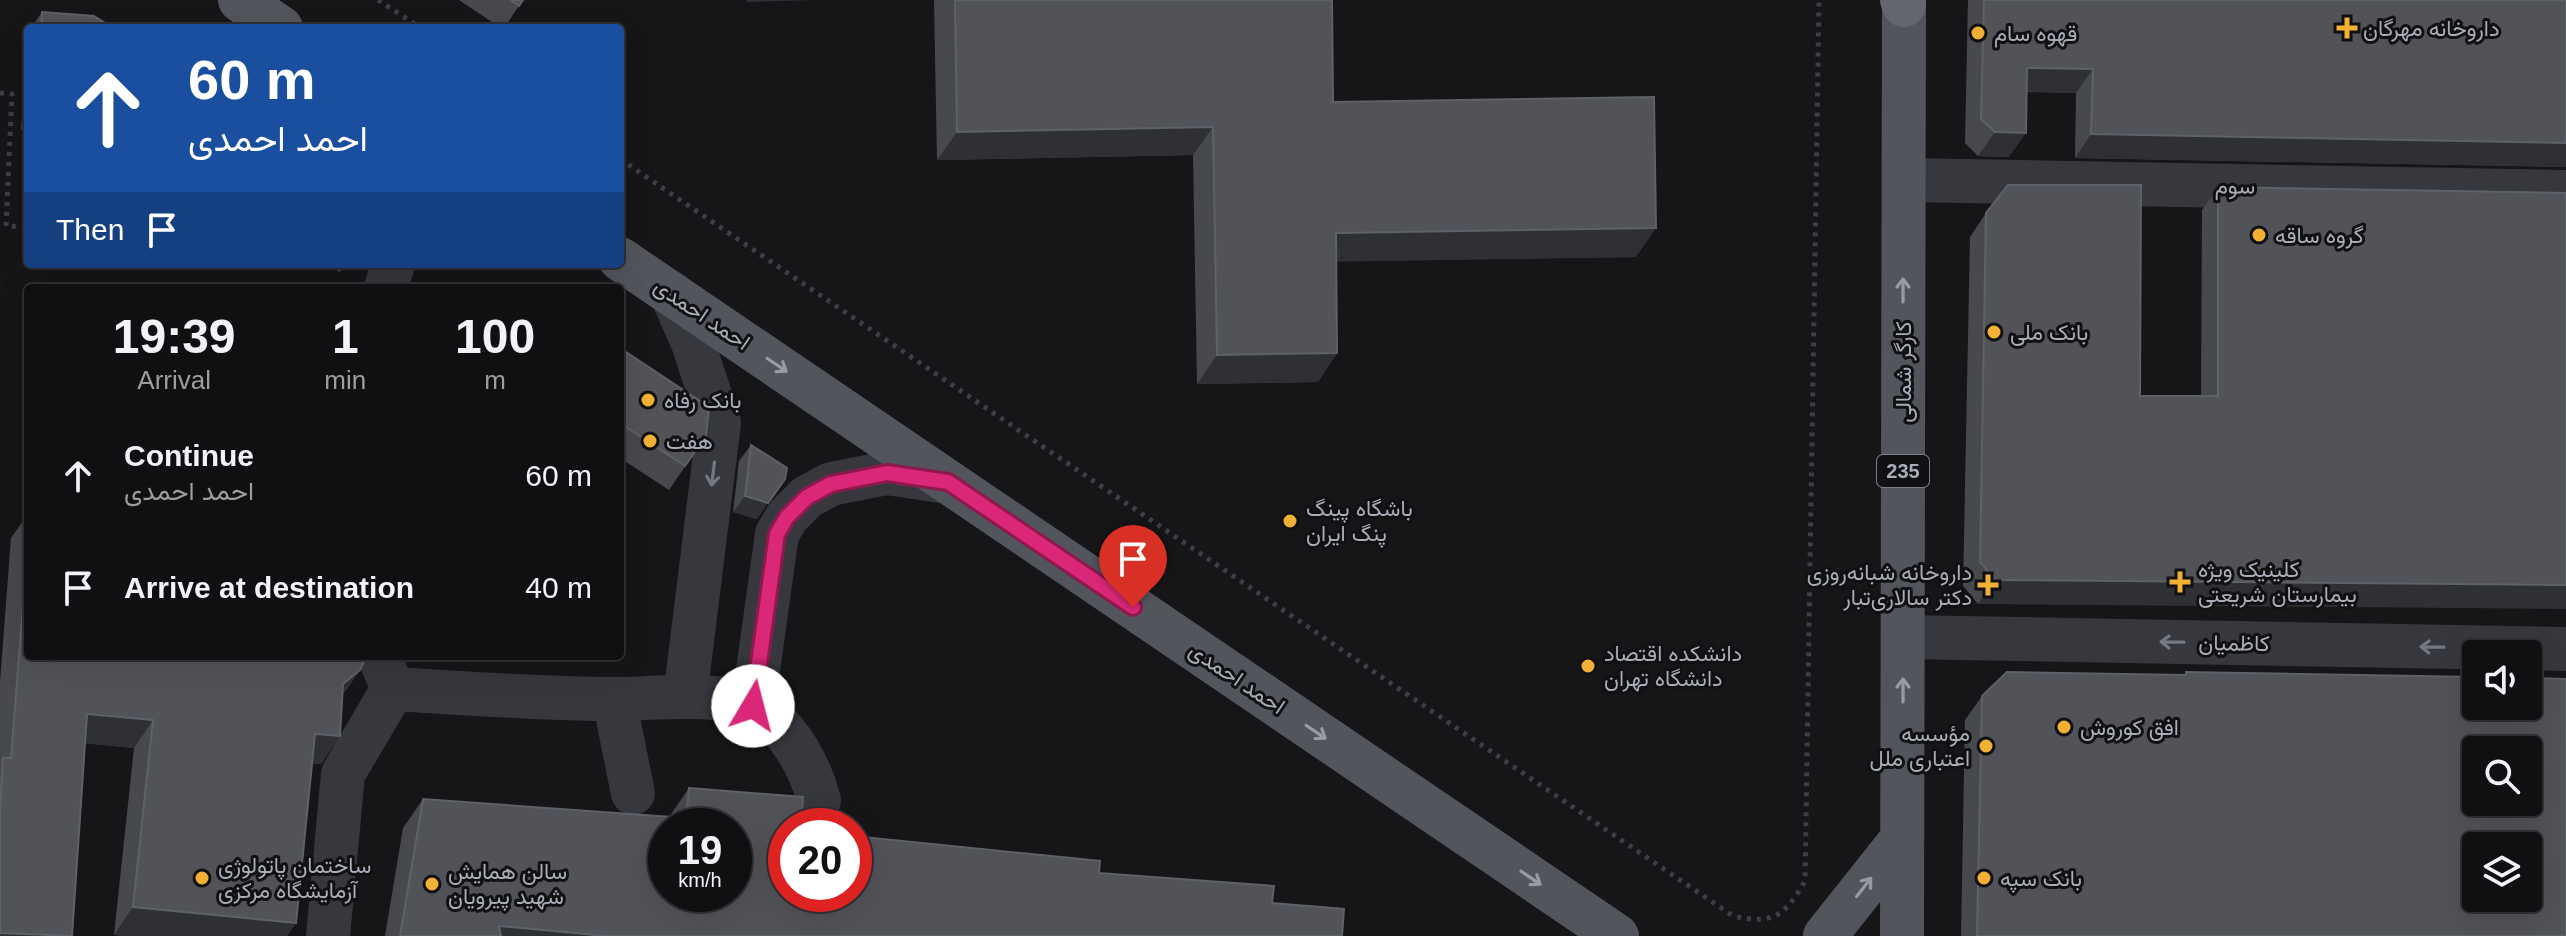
<!DOCTYPE html>
<html lang="en">
<head>
<meta charset="utf-8">
<style>
  :root { --surface:#101012; --page:#1e1e20; --text:#f1f3f6; --muted:#9c9d9f; --line:#303032 }
  body { margin:0; font-family:Arial,Vazirmatn,sans-serif; background:var(--page); color:var(--text); height:100vh; display:flex; flex-direction:column; font-size:30px; white-space:nowrap }
  * { box-sizing:border-box; margin:0 }
  p { font-size:26px; color:var(--muted) }
  .icon { flex:none; width:44px; height:44px; fill:none; stroke:currentColor; stroke-width:2; stroke-linecap:round; stroke-linejoin:round }
  .map { position:relative; flex:1; overflow:hidden }
  .side { position:absolute; left:24px; top:284px; width:600px; height:376px; display:flex; flex-direction:column; background:var(--surface); border-radius:8px; box-shadow:0 8px 32px #0002,0 0 0 2px var(--line) }
  .side>* { flex:none }
  .hud { position:absolute; left:24px; top:24px; width:600px; height:244px; border-radius:8px; box-shadow:0 8px 32px #0002,0 0 0 2px var(--line); background:#1a4fa0; color:#fff; overflow:hidden }
  .controls { position:absolute; left:2462px; top:640px; display:grid; gap:16px }
  .controls a { display:grid; place-items:center; width:80px; height:80px; border-radius:8px; background:var(--surface); box-shadow:0 8px 32px #0002,0 0 0 2px var(--line); font-size:40px }
  .speed { position:absolute; left:648px; top:808px; display:flex; gap:16px; font-size:40px; font-weight:700; text-align:center }
  .speed>* { display:grid; place-content:center; width:104px; height:104px; border-radius:50%; background:var(--surface); box-shadow:0 8px 32px #0002,0 0 0 2px var(--line); line-height:1 }
  .speed small { font-size:20px; font-weight:400 }
  .speed .limit { border:12px solid #d22; background:#fff; color:#111 }
  .pin { position:absolute; display:grid; place-items:center; width:68px; height:68px; color:#fff; margin:-82px -34px; border-radius:50% 50% 50% 0; rotate:-45deg; box-shadow:0 0 8px #0007 }
  .pin .icon { rotate:45deg }
  .me { position:absolute; width:88px; margin:-44px; rotate:8deg; stroke-linejoin:round; filter:drop-shadow(0 0 6px #0008) }
  .turn { display:flex; align-items:center; gap:28px; height:168px; padding:0 32px; font-size:36px }
  .turn .icon { width:104px; height:104px; stroke-width:2.5 }
  .turn b { display:block; font-size:56px; line-height:68px }
  .then { display:flex; align-items:center; height:76px; padding:0 32px; background:#0003; gap:16px; font-size:30px }
  .eta { display:flex; justify-content:space-evenly; align-items:center; height:136px; text-align:center }
  .eta b { font-size:48px; font-weight:600; line-height:56px }
  ul { padding:0; list-style:none }
  li { display:flex; align-items:center; gap:24px; height:112px; padding:0 32px }
  li div { flex:1 }
  li b { display:block; font-size:30px }
  li em { font-style:normal }
  .map>svg:first-child { display:block }
  .lines { fill:none; stroke-linecap:round; stroke-linejoin:round }
  .path { stroke:#3d3f44; stroke-width:5; stroke-dasharray:4 6; stroke-linecap:butt }
  .minor { stroke:#37383d; stroke-width:44 }
  .major { stroke:#53555c; stroke-width:44 }
  .highway { stroke:#63666e; stroke-width:44 }
  .wall { fill:#47494d }
  .shaded-wall { fill:#2f3033 }
  .building { fill:#525359; stroke:#5f6168; stroke-width:2; fill-rule:evenodd }
  .oneway { stroke:#979ba6 }
  .oneway2 { stroke:#757881 }
  .route-casing { stroke:#8e194d; stroke-width:20 }
  .route { stroke:#db2777; stroke-width:14 }
  .poi-dot { fill:#f2b134; stroke:#111113; stroke-width:3 }
  .labels { text-anchor:middle; dominant-baseline:central; stroke-width:6; stroke-linejoin:round; paint-order:stroke }
  .shield { fill:#111113; stroke:#7b7e86; stroke-width:2 }
  .shield-label { font-size:20px; font-weight:bold; fill:#a8adb8 }
  .poi-label { font-size:22px; fill:#a8adb8; stroke:#111113; text-anchor:start }
  .street-label { font-size:22px; fill:#a8adb8; stroke:#111113 }
</style>
</head>
<body>
<div class="map">
<svg width="2566" height="936" viewBox="0 0 2566 936">
  <rect width="100%" height="100%" fill="#161618"/>
  <g class="lines">
    <g class="path">
      <polyline points="378,0 421,28"/>
      <polyline points="0,93 12,94 6,226 28,227"/>
      <path d="M620,159L1733,916C1773,925 1785,916 1805,881L1819,0"/>
      <polyline points="318,264 347,271"/>
    </g>
    <g class="minor">
      <polyline points="1904,180 2566,192"/>
      <polyline points="386,288 393,264"/>
      <polyline points="671,293 693,343 719,423 685,697"/>
      <polyline points="1903,637 2566,649"/>
      <polyline points="379,656 393,689"/>
      <polyline points="614,699 633,793"/>
      <polyline points="753,706 777,534 787,517 807,497 831,484 887,473 948,482"/>
      <path d="M328,936L343,774L393,689C466,693 540,699 613,699C651,699 721,691 754,707C787,723 810,766 819,800"/>
    </g>
    <g class="major">
      <polyline points="240,0 281,28"/>
      <polyline points="620,259 1617,936"/>
      <polyline points="1825,936 1902,839"/>
      <polyline points="1902,936 1904,0"/>
    </g>
    <polyline class="highway" points="1902,0 1904,5"/>
  </g>
  <g class="wall">
    <polygon points="459,0 523,0 504,28 501,28"/>
    <polygon points="934,0 1332,0 1333,102 1636,257 1336,261 1337,353 1318,382 1197,384 1193,155 937,160"/>
    <polygon points="1968,0 2566,0 2566,167 2075,158 2076,93 2027,92 2009,157 1978,156 1965,143"/>
    <polygon points="42,12 113,28 31,28"/>
    <polygon points="28,42 28,131 21,130"/>
    <polygon points="2218,187 2566,193 1978,604 1963,586 1970,237 1986,213 2140,396 2201,396 2202,210"/>
    <polygon points="620,348 706,436 669,490 620,458"/>
    <polygon points="751,445 757,519 733,512 739,461"/>
    <polygon points="28,514 28,656 360,670 343,694 340,736 321,764 312,763 296,923 287,936 129,936 114,935 134,748 85,743 0,936 0,682 11,538"/>
    <polygon points="2186,672 2566,936 1961,936 1965,720 1982,696 2184,675"/>
    <polygon points="689,788 786,894 1099,873 1272,903 1342,936 385,936 403,828 423,799 669,817"/>
  </g>
  <g class="shaded-wall">
    <polygon points="747,0 816,0 746,2"/>
    <polygon points="2027,68 2093,69 2076,93 2011,91"/>
    <polygon points="28,121 28,131 21,130"/>
    <polygon points="1213,127 1193,155 937,160 957,132"/>
    <polygon points="1995,132 2026,133 2009,157 1978,156"/>
    <polygon points="2091,134 2566,143 2566,167 2075,158"/>
    <polygon points="1656,228 1636,257 1316,262 1336,233"/>
    <polygon points="1337,353 1318,382 1197,384 1217,355"/>
    <polygon points="745,496 768,503 757,519 733,512"/>
    <polygon points="1995,580 2566,585 2566,609 1978,604"/>
    <polygon points="360,670 340,697 343,684"/>
    <polygon points="87,714 153,720 134,748 68,742"/>
    <polygon points="315,734 340,736 321,764 295,761"/>
    <polygon points="133,907 296,923 287,936 129,936 114,935"/>
    <polygon points="499,926 606,936 492,936"/>
    <polygon points="0,933 52,936 0,936"/>
  </g>
  <g class="building">
    <polygon points="511,0 523,0 519,6"/>
    <polygon points="955,0 1332,0 1333,102 1654,97 1656,228 1336,233 1337,353 1217,355 1213,127 957,132"/>
    <polygon points="1984,0 2566,0 2566,143 2091,134 2093,69 2027,68 2026,133 1995,132 1981,119"/>
    <polygon points="42,12 94,16 113,28 41,28"/>
    <polygon points="2008,185 2141,185 2140,396 2218,396 2218,187 2566,193 2566,585 1995,580 1980,562 1986,213"/>
    <polygon points="620,348 709,407 706,436 685,466 620,423"/>
    <polygon points="751,445 787,468 785,479 768,503 745,496"/>
    <polygon points="28,541 28,656 367,656 360,670 343,684 340,736 315,734 296,923 133,907 153,720 87,714 72,936 0,933 0,807 3,758 11,758"/>
    <path d="M2007,672L2186,675V672L2476,677V706H2528V678L2566,679V936H1977L1982,696ZM2476,750H2528V802H2476ZM2476,846H2528V898H2476Z"/>
    <path d="M689,788L803,797L801,826H786V894H854V836L1100,861L1099,873L1274,886L1272,903L1344,909L1342,936H606L499,926L501,936H400L423,799L686,818ZM666,826H734V894H666Z"/>
  </g>
  <defs><path id="oneway-shaft" d="M-6 0H5M1.5-3L5.5 0L1.5 3" fill="none" stroke-width="1.6" stroke-linecap="round" stroke-linejoin="round" transform="scale(2)"/></defs>
  <g class="oneway">
    <use href="#oneway-shaft" transform="translate(1903 290) rotate(-90)"/>
    <use href="#oneway-shaft" transform="translate(777 365) rotate(34)"/>
    <use href="#oneway-shaft" transform="translate(1903 690) rotate(-90)"/>
    <use href="#oneway-shaft" transform="translate(1316 732) rotate(34)"/>
    <use href="#oneway-shaft" transform="translate(1531 878) rotate(34)"/>
    <use href="#oneway-shaft" transform="translate(1864 887) rotate(-52)"/>
  </g>
  <g class="oneway2">
    <use href="#oneway-shaft" transform="translate(713 474) rotate(97)"/>
    <use href="#oneway-shaft" transform="translate(2172 642) rotate(-179)"/>
    <use href="#oneway-shaft" transform="translate(2432 647) rotate(-179)"/>
  </g>
  <g class="lines">
    <defs>
      <polyline id="route" points="753,706 777,534 787,517 807,497 831,484 887,473 948,482 1133,607"/>
    </defs>
    <use href="#route" class="route-casing"/>
    <use href="#route" class="route"/>
  </g>
  <g class="poi-dot">
    <path d="M2343 16h8v8h8v8h-8v8h-8v-8h-8v-8h8z"/>
    <circle cx="1978" cy="33" r="8"/>
    <circle cx="2259" cy="235" r="8"/>
    <circle cx="1994" cy="332" r="8"/>
    <circle cx="648" cy="400" r="8"/>
    <circle cx="650" cy="441" r="8"/>
    <circle cx="1290" cy="521" r="8"/>
    <path d="M2176 570h8v8h8v8h-8v8h-8v-8h-8v-8h8z"/>
    <path d="M1984 573h8v8h8v8h-8v8h-8v-8h-8v-8h8z"/>
    <circle cx="1588" cy="666" r="8"/>
    <circle cx="2064" cy="727" r="8"/>
    <circle cx="1986" cy="746" r="8"/>
    <circle cx="202" cy="878" r="8"/>
    <circle cx="1984" cy="878" r="8"/>
    <circle cx="432" cy="884" r="8"/>
  </g>
  <g class="labels">
    <rect class="shield" x="1877" y="455" width="52" height="32" rx="6"/>
    <g class="shield-label">
      <text x="1903" y="471">235</text>
    </g>
    <g class="poi-label">
      <text x="2363" y="28">داروخانه مهرگان</text>
      <text x="1994" y="33">قهوه سام</text>
      <text x="2275" y="235">گروه ساقه</text>
      <text x="2010" y="332">بانک ملی</text>
      <text x="664" y="400">بانک رفاه</text>
      <text x="666" y="441">هفت</text>
      <text x="1306" y="508">باشگاه پینگ<tspan x="1306" dy="25">پنگ ایران</tspan></text>
      <text x="2198" y="569">کلینیک ویژه<tspan x="2198" dy="25">بیمارستان شریعتی</tspan></text>
      <text x="1972" y="572" text-anchor="end">داروخانه شبانه‌روزی<tspan x="1972" dy="25">دکتر سالاری‌تبار</tspan></text>
      <text x="1604" y="653">دانشکده اقتصاد<tspan x="1604" dy="25">دانشگاه تهران</tspan></text>
      <text x="2080" y="727">افق کوروش</text>
      <text x="1970" y="733" text-anchor="end">مؤسسه<tspan x="1970" dy="25">اعتباری ملل</tspan></text>
      <text x="218" y="865">ساختمان پاتولوژی<tspan x="218" dy="25">آزمایشگاه مرکزی</tspan></text>
      <text x="448" y="871">سالن همایش<tspan x="448" dy="25">شهید پیرویان</tspan></text>
      <text x="2000" y="878">بانک سپه</text>
    </g>
    <g class="street-label">
      <text transform="translate(2235 186) rotate(1)">سوم</text>
      <text transform="translate(702 314) rotate(34)">احمد احمدی</text>
      <text transform="translate(1903 372) rotate(-90)">کارگر شمالی</text>
      <text transform="translate(2234 643) rotate(1)">کاظمیان</text>
      <text transform="translate(1237 678) rotate(34)">احمد احمدی</text>
    </g>
  </g>
</svg>
<div class="controls">
<a><svg class="icon" aria-label="sound" viewBox="0 0 24 24"><path d="M4 9h4l5-4v14l-5-4H4zM17 9q2 3 0 6"/></svg></a>
<a><svg class="icon" aria-label="search" viewBox="0 0 24 24"><circle cx="10" cy="10" r="6"/><path d="M15 15l6 6"/></svg></a>
<a><svg class="icon" aria-label="layers" viewBox="0 0 24 24"><path d="M12 4l9 5-9 5-9-5zM3 14l9 5 9-5"/></svg></a>
</div>
<div class="speed"><div>19<small>km/h</small></div><div class="limit">20</div></div>
<div class="pin" style="left:1133px;top:607px;background:#d93025"><svg class="icon" aria-label="arrive" viewBox="0 0 24 24"><path d="M6 21V4h12l-3 4 3 4H6"/></svg></div>
<svg class="me" style="left:753px;top:706px" viewBox="-20 -20 40 40"><circle r="19" fill="#fff"/><path d="M0-13L10 11 0 6-10 11z" fill="#db2777"/></svg>
<div class="hud">
<div class="turn"><svg class="icon" aria-label="ahead" viewBox="0 0 24 24"><path d="M12 20V5M6 11l6-6 6 6"/></svg><div><b>60 m</b>احمد احمدی</div></div>
<div class="then">Then<svg class="icon" aria-label="arrive" viewBox="0 0 24 24"><path d="M6 21V4h12l-3 4 3 4H6"/></svg></div>
</div>
<section class="side">
<div class="eta">
<div><b>19:39</b><p>Arrival</p></div>
<div><b>1</b><p>min</p></div>
<div><b>100</b><p>m</p></div>
</div>
<ul>
<li><svg class="icon" aria-label="ahead" viewBox="0 0 24 24"><path d="M12 20V5M6 11l6-6 6 6"/></svg><div><b>Continue</b><p>احمد احمدی</p></div><em>60 m</em></li>
<li><svg class="icon" aria-label="arrive" viewBox="0 0 24 24"><path d="M6 21V4h12l-3 4 3 4H6"/></svg><div><b>Arrive at destination</b></div><em>40 m</em></li>
</ul>
</section>
</div>
</body>
</html>
